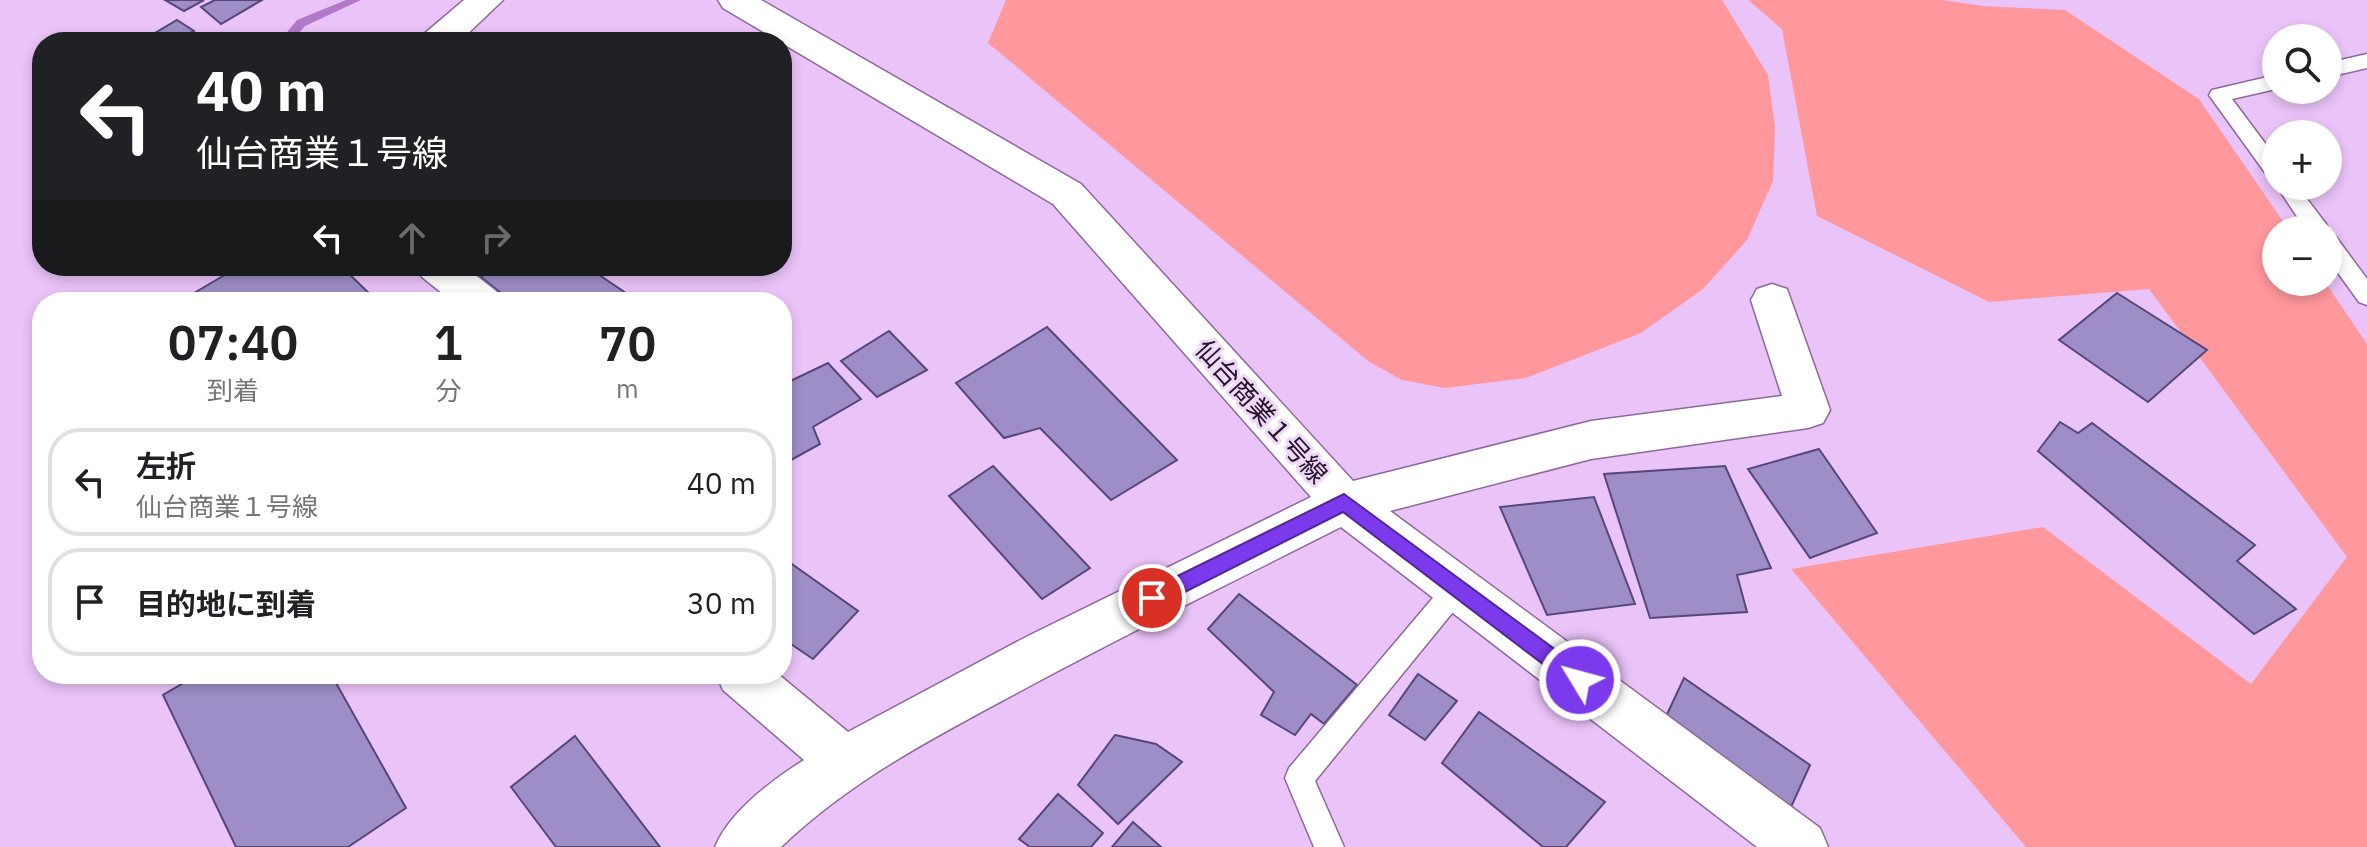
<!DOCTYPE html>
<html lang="ja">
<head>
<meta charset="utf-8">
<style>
  :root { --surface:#fff; --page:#f6f6f6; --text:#202124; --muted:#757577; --line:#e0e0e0 }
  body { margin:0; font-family:"IBM Plex Sans","Noto Sans JP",sans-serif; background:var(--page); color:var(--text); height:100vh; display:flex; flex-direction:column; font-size:30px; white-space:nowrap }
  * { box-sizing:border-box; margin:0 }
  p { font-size:26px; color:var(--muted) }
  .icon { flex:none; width:44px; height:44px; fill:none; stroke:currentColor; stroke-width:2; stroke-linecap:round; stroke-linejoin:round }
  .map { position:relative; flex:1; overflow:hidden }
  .sheet { position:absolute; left:32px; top:292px; width:760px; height:392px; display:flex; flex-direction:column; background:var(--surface); border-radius:32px; box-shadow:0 4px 12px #0003 }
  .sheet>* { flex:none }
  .guide { position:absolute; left:32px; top:32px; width:760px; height:244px; border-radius:32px; box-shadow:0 4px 12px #0003; background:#202124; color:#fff; overflow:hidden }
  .tools { position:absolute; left:2262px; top:24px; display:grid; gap:16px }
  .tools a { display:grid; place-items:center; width:80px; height:80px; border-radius:50%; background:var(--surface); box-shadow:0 4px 12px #0003; font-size:40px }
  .pin { position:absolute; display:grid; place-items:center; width:68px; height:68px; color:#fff; margin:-34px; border:4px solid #fff; border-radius:50%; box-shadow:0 2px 8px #0007 }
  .me { position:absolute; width:88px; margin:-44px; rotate:307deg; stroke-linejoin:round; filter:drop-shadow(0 0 6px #0008) }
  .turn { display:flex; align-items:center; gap:28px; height:168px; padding:0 32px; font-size:36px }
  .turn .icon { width:104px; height:104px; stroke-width:2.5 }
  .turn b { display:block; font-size:56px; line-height:68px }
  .lanes { display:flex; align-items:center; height:76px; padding:0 32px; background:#0003; justify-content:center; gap:40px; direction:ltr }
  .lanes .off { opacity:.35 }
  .eta { display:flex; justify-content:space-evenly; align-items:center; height:136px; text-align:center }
  .eta b { font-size:48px; font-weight:600; line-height:56px }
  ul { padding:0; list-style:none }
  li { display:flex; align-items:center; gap:24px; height:108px; margin:0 16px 12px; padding:0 16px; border:4px solid var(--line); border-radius:32px }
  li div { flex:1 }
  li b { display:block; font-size:30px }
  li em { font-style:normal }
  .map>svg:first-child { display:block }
  .green { fill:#fe989d }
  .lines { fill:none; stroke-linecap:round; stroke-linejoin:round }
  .stream { fill:#b378c9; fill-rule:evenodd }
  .building { fill:#9d8ec7; stroke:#56477a; stroke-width:2 }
  .lane-casing { stroke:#8c699a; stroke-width:3 }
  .street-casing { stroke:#8c699a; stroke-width:3 }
  .lane { fill:#fff; fill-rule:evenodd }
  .street { fill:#fff; fill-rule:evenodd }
  .route { fill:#7c3aed; stroke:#51269a; stroke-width:2 }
  .labels { text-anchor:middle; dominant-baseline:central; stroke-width:6; stroke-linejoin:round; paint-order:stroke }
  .street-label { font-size:26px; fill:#221428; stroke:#efd7f8 }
</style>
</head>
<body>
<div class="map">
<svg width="2367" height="847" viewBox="0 0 2367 847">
  <rect width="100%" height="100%" fill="#eac3f9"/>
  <g class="green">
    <polygon points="1006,0 1722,0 1768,75 1775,128 1773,181 1747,240 1703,289 1641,333 1526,378 1445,388 1402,380 1368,361 988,43"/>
    <polygon points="1748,0 1942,0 1983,6 2065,10 2199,99 2289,230 2276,230 2276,282 2325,282 2367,344 2367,847 2026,847 1791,569 2043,527 2251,684 2347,557 2149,289 1989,302 1817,216 1782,29"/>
  </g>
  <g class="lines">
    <polygon class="stream" points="346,0 361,0 305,26 291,42 279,42 297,20"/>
  </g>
  <g class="building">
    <polygon points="165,0 204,0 184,11"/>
    <polygon points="215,0 262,0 221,24 201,7"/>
    <polygon points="177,20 194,31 174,42 162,42 150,36"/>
    <polygon points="240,266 341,266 378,302 179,302"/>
    <polygon points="494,266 586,266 639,302 512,302 481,277"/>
    <polygon points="2117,293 2207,350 2148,402 2059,340"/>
    <polygon points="1047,327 1177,460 1111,500 1040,428 1004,438 956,383"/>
    <polygon points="889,331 927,370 877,397 841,361"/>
    <polygon points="828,363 861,399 813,427 820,444 782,465 782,385"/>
    <polygon points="2060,422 2078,433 2092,423 2255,545 2237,561 2296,609 2254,634 2038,451"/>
    <polygon points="1819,449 1877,533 1810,558 1748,469"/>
    <polygon points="993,466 1090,568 1042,599 949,496"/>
    <polygon points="1725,466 1771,568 1737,575 1747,612 1650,618 1604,474"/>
    <polygon points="1594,497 1635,604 1547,615 1500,507"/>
    <polygon points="782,557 858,611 813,659 782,638"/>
    <polygon points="1239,594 1357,685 1324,724 1311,714 1295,735 1261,715 1274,692 1208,629"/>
    <polygon points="199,674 331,674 406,808 348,847 236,847 163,695"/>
    <polygon points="1418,674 1457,701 1425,740 1389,715"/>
    <polygon points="1684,678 1810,765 1787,816 1662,725"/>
    <polygon points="1479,712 1605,802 1566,847 1543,847 1442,763"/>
    <polygon points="1115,735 1156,744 1182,762 1118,824 1078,785"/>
    <polygon points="575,736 660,847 556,847 511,787"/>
    <polygon points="1058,794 1103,833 1091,847 1030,847 1019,839"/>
    <polygon points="1133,822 1161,847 1112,847"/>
  </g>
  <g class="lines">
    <defs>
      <g id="lane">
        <polygon points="2367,54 2367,68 2328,77 2328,63"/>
        <polygon points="2276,75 2276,89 2232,99 2276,158 2276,181 2269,178 2209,95 2212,90"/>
        <polygon points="2276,185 2297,186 2326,224 2329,230 2328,231 2306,230"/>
        <polygon points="2328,235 2336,237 2367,279 2367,305 2359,302 2328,259"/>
        <polygon points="1457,576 1466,580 1470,588 1466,596 1315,781 1344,847 1314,847 1285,778 1289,768 1448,580"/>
      </g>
      <g id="street">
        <polygon points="464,0 503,0 459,42 419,42 424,34"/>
        <path d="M718,0H761L1081,184L1353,481L1591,421L1782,396L1751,300L1757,289L1772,284L1787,289L1830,410L1823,423L1808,428L1591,459L1390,511L1820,828L1828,847H1757L1341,527C1232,582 1122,636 1015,694C931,739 850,781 781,847H715C730,811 771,781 804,760L723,690L716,674H778L848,732L1026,637L1311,497L1053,204L723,8Z"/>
        <polygon points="416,266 464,266 496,291 502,302 453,302 422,277"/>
      </g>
    </defs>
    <use href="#lane" class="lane-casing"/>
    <use href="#street" class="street-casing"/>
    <use href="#lane" class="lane"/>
    <use href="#street" class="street"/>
  </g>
  <polygon class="route" points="1344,494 1587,673 1590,680 1587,687 1580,690 1573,687 1343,512 1159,605 1152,607 1145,605 1142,598 1145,592"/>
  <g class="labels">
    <g class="street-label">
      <text transform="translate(1262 411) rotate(48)">仙台商業１号線</text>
    </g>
  </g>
</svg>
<div class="tools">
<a><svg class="icon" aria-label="search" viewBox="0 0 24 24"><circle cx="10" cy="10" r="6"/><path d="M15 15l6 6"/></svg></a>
<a>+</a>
<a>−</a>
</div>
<div class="pin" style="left:1152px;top:598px;background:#d93025"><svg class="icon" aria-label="arrive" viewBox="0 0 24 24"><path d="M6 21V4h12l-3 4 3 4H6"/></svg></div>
<svg class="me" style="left:1580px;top:680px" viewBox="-20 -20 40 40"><circle r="17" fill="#7c3aed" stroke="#fff" stroke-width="3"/><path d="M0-11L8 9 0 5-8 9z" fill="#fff"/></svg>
<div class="guide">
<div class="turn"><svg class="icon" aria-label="left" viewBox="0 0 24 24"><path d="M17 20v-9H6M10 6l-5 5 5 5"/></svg><div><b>40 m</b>仙台商業１号線</div></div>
<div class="lanes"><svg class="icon" aria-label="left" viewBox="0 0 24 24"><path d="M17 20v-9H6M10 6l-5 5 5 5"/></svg><svg class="icon off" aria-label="ahead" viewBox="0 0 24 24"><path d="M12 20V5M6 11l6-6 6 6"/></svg><svg class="icon off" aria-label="right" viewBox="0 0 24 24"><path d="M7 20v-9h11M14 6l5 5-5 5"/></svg></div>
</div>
<section class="sheet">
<div class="eta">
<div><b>07:40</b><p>到着</p></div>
<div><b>1</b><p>分</p></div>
<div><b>70</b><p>m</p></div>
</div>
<ul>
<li><svg class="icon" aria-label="left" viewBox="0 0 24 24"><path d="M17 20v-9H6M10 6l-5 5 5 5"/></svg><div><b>左折</b><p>仙台商業１号線</p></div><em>40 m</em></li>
<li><svg class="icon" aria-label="arrive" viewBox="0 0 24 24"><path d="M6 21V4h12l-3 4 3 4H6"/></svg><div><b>目的地に到着</b></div><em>30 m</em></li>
</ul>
</section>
</div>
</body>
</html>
